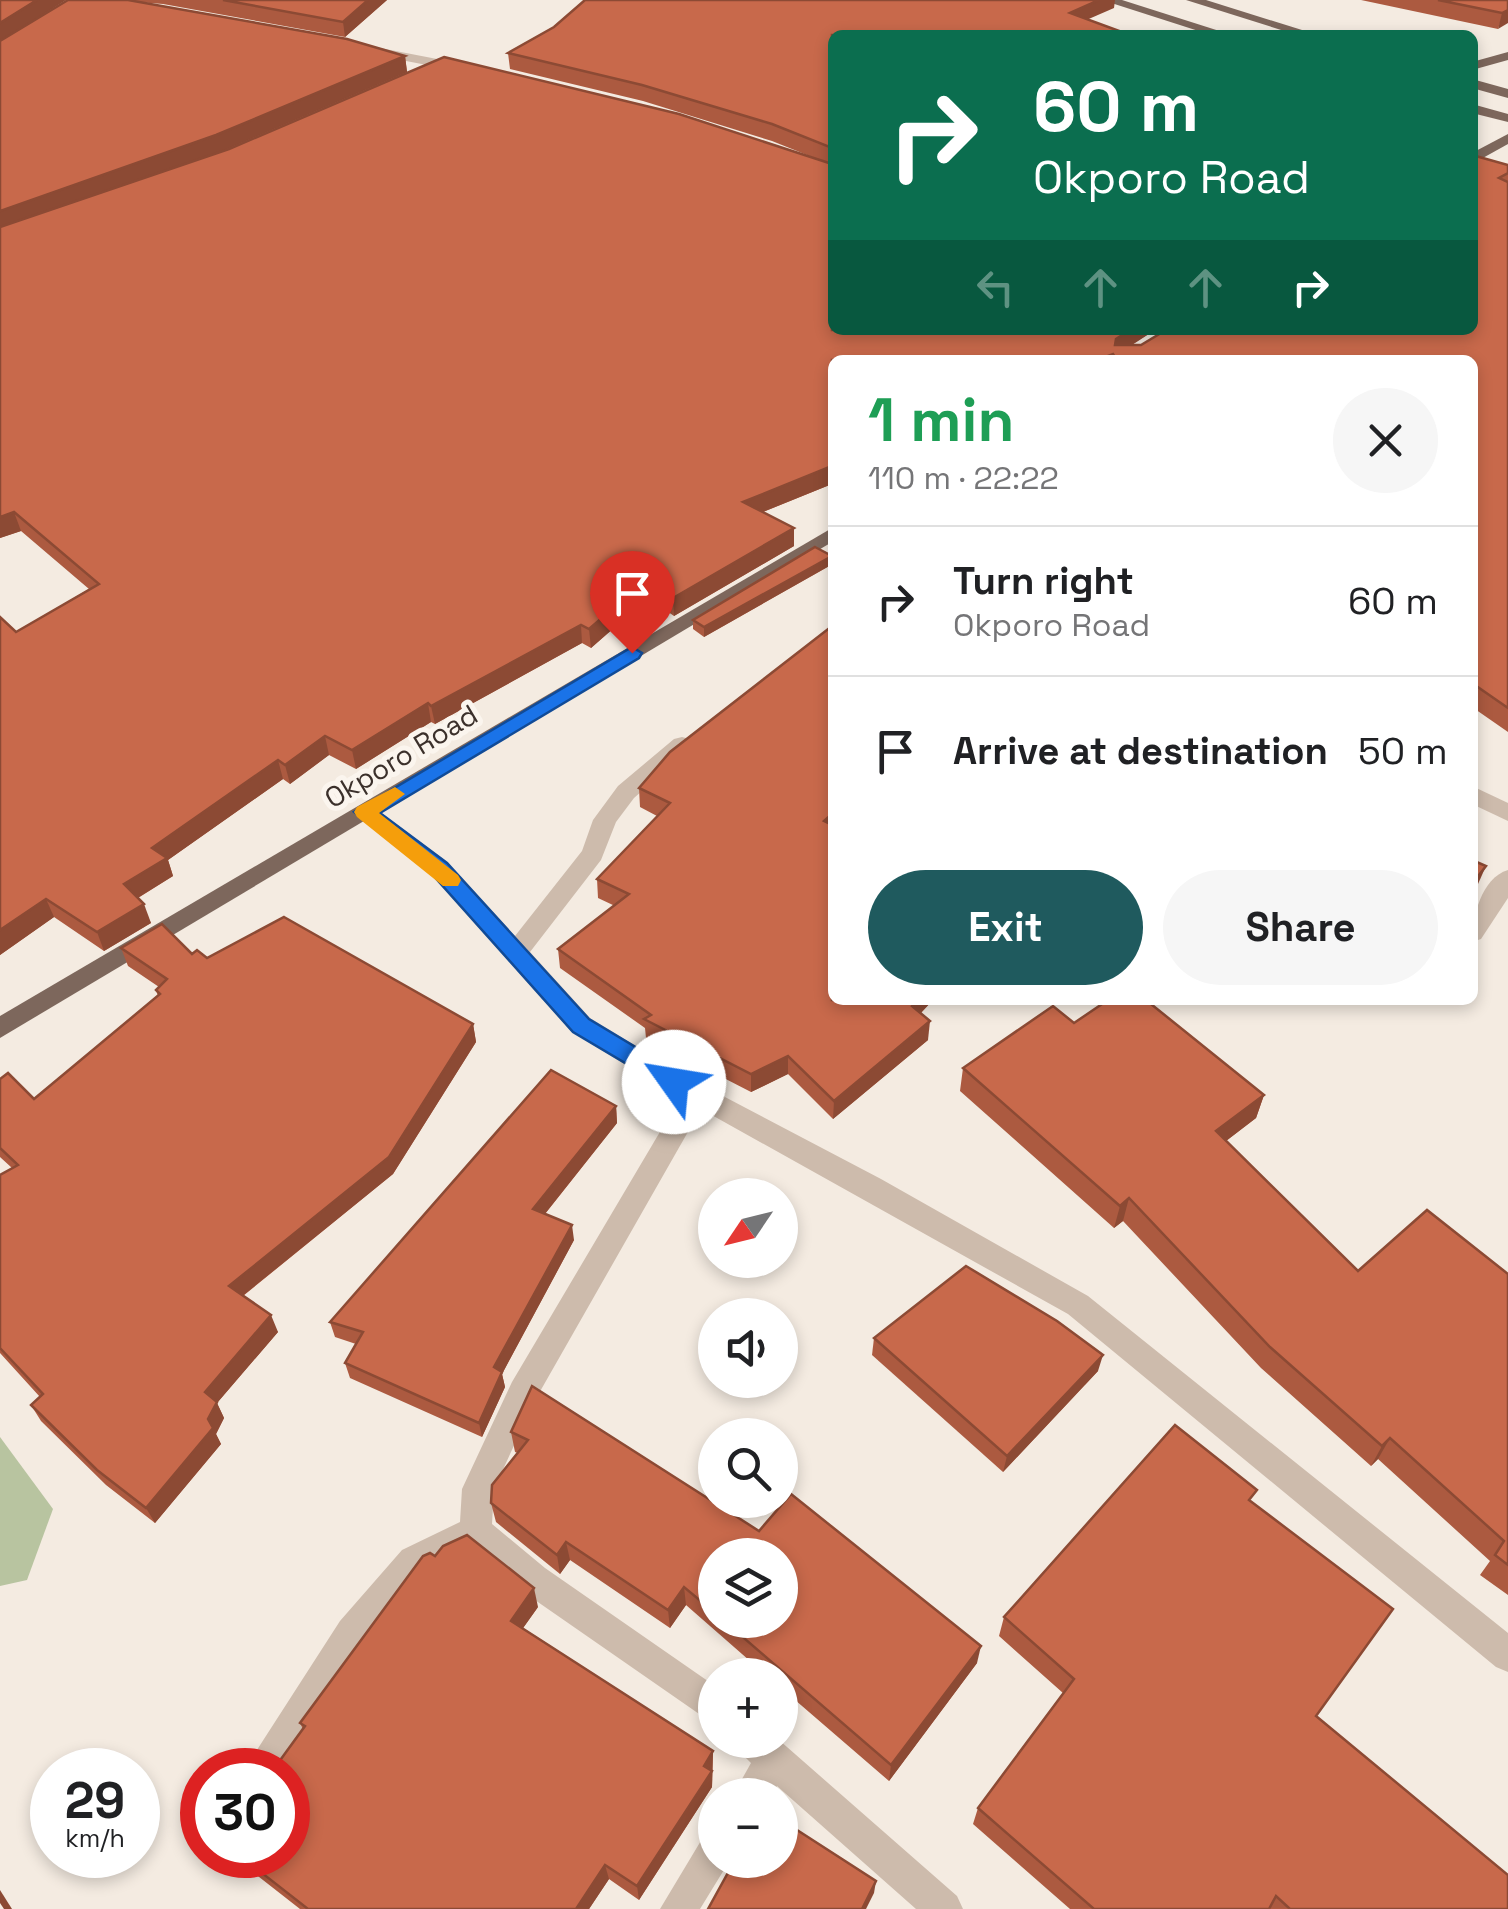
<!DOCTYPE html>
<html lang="en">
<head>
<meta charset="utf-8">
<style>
  :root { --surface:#fff; --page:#f6f6f6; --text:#202124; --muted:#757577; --line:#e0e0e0; --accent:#1f5a5e }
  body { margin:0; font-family:"Space Grotesk",sans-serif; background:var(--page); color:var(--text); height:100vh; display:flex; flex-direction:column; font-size:38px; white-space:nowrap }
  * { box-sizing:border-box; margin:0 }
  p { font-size:32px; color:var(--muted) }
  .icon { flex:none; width:55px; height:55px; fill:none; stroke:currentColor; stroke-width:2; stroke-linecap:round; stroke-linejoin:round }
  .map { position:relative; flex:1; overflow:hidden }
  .side { position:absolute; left:828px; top:355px; width:650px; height:650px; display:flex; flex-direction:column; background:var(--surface); border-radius:15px; box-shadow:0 5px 15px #0003 }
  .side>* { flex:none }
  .top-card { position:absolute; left:828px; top:30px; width:650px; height:305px; border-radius:15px; box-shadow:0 5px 15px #0003; background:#0b6e4f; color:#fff; overflow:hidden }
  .needle { width:65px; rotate:235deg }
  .tools { position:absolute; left:698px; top:1178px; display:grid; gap:20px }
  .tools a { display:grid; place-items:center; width:100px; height:100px; border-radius:50%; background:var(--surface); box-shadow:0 5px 15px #0003; font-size:50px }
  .speed { position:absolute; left:30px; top:1748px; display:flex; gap:20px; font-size:50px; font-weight:700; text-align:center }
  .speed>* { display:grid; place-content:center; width:130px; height:130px; border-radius:50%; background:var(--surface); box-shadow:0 5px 15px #0003; line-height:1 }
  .speed small { font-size:25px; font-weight:400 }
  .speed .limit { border:15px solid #d22; background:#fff; color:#111 }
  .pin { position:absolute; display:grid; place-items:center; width:85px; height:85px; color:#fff; margin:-102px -42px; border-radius:50% 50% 50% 0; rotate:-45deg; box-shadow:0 0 10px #0007 }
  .pin .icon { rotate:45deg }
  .me { position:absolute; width:110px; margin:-55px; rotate:302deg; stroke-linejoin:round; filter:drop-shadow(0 0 8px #0008) }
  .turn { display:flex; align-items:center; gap:35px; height:210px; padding:0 40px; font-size:45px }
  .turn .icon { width:130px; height:130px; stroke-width:2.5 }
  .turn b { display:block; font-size:70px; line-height:85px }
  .lanes { display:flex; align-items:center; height:95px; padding:0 40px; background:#0003; justify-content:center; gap:50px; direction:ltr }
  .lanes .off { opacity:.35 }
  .round { display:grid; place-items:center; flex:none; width:105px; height:105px; border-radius:52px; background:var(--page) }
  .head { display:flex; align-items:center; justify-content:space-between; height:170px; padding:0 40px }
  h1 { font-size:60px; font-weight:700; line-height:75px; color:#1e9e55 }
  .cta { display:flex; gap:20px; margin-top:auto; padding:20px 40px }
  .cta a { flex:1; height:115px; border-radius:60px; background:var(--accent); color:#fff; font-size:40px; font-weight:700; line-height:115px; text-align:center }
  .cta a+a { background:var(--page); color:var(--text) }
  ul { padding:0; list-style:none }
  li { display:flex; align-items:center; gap:30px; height:150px; padding:0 40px; border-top:2px solid var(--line) }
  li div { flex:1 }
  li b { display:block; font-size:38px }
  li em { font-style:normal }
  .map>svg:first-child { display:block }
  .green { fill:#b8c4a0 }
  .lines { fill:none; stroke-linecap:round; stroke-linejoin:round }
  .minor { fill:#cdbbac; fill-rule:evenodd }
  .major { fill:#7d675c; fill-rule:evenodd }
  .wall { fill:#ac5a40; fill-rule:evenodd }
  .shaded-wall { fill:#8c4a34 }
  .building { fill:#c8694b; stroke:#8c4a34; stroke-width:2.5 }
  .route { fill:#1a73e8; stroke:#114b97; stroke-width:2.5 }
  .slow { fill:#f59e0b }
  .labels { text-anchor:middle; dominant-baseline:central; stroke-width:10; stroke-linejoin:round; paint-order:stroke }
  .street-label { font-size:28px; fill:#3b302b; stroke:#fbf5ee }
</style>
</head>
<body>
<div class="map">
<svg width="1508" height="1909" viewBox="0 0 1508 1909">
  <rect width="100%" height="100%" fill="#f4ebe1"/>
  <polygon class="green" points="0,1437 53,1509 27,1580 0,1586"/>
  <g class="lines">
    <g class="minor">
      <polygon points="375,47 468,65 475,69 468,73 370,54 370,48"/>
      <polygon points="682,737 690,739 693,744 690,749 634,798 616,822 601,860 530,952 590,1018 683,1075 881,1179 1088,1296 1508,1633 1508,1672 1496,1667 1068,1314 701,1109 534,1402 494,1489 492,1524 545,1568 715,1686 715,1725 522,1591 472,1549 426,1572 364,1645 283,1770 244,1770 340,1621 402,1550 460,1522 462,1489 512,1382 680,1098 572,1032 431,874 352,812 364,804 372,806 447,862 515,936 582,851 593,820 618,786 674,739"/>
      <polygon points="1472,786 1508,803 1508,821 1472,804"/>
      <path d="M1508,870V898L1481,939L1472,942C1472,918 1481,878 1508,870Z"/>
      <polygon points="735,1740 779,1740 957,1896 963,1909 916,1909 777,1786 772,1795 733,1795 751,1763 740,1752"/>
      <polygon points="715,1834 715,1860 730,1860 700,1909 660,1909 702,1839"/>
    </g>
    <g class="major">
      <polygon points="1102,0 1122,0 1232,35 1211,35"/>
      <polygon points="1186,0 1206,0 1318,35 1297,35"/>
      <polygon points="1508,52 1508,60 1472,70 1472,62"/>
      <polygon points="1472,79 1508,89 1508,98 1472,88"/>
      <polygon points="1472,104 1508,114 1508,122 1472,113"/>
      <polygon points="1508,134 1508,144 1472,164 1472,153"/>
      <polygon points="832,528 832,542 0,1038 0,1016"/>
    </g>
  </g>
  <g class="wall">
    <polygon points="0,0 30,23 68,0 387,0 345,37 163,4 137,2 405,56 407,72 220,152 812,157 772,141 643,101 510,69 508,53 1114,8 832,35 832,330 1155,330 1131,345 1141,345 1508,165 1508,732 1472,707 1472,360 832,360 832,484 763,512 794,528 794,546 674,616 648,598 591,648 582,643 435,724 431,722 356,769 329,755 290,784 283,779 168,860 173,876 138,898 151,923 104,951 54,917 0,955 16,632 89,589 21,531 0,538"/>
    <polygon points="1361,0 1508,0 1498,29"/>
    <polygon points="831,565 704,637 693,629 693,620"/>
    <polygon points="832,626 832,1000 933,1000 921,1013 928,1040 833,1119 788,1074 751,1092 646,1038 645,1028 560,968 558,949 615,906 598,898 597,879 657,816 640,807 639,788"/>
    <polygon points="121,948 192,954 473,1024 476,1042 393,1174 243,1296 278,1332 217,1403 224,1418 216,1434 221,1444 155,1523 106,1485 41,1421 31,1405 40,1397 0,1353 0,1175 12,1168 0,1157 0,1079 34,1099 158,996 156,990 159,987 128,966"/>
    <polygon points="1074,1023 1264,1095 1256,1118 1226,1141 1358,1271 1508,1274 1508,1595 1480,1575 1490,1561 1378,1459 1371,1466 1261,1368 1123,1221 1114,1228 960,1091 963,1068"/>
    <polygon points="616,1106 617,1123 545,1214 574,1240 502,1374 505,1387 482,1437 350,1378 345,1363 356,1344 335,1337 330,1322"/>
    <polygon points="874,1338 1098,1371 1003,1472 872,1355"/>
    <path d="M511,1432L759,1531L977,1663L889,1781L780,1687V1675H766L686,1605L670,1628L570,1560L560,1574L496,1522L491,1503L518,1453L515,1452ZM715,1555L780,1620H715Z"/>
    <polygon points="1252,1502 1316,1717 1508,1909 1070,1909 973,1824 978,1808 1063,1693 999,1636 1004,1617"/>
    <polygon points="538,1607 523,1628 713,1751 712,1787 639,1900 609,1879 589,1909 300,1909 231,1855 288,1855 303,1729 300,1723"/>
  </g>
  <g class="shaded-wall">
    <polygon points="37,0 66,0 0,42 0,23"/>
    <polygon points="368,0 387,0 345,37 343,22"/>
    <polygon points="1099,0 1115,0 1114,8 1068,28 1070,13"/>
    <polygon points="1508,10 1508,23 1498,29 1502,13"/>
    <polygon points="405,56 407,72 220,152 0,230 0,211"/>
    <polygon points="1130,330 1155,330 1115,356 1116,339"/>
    <polygon points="1113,354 1112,360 1098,360"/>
    <polygon points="832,466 832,484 743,520 743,502"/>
    <polygon points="14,512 21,531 0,538 0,517"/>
    <polygon points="794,528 794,546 674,616 673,598"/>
    <polygon points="832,556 831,565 704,637 704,627"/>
    <polygon points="647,579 648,598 591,648 589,629"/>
    <polygon points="581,625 582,643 435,724 431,706"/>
    <polygon points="428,703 431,722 356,769 352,750"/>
    <polygon points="325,736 329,755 290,784 285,765"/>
    <polygon points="278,760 283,779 168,860 173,876 131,902 124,884 152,848"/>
    <polygon points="832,814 832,832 824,821"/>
    <polygon points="1486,866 1478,884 1472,891 1472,884"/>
    <polygon points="46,899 54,917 0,955 0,930"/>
    <polygon points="144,904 151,923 104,951 97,932"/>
    <polygon points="917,1000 933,1000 910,1024 912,1006"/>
    <polygon points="930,1021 928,1040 833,1119 834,1101"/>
    <polygon points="473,1024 476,1042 393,1174 235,1302 229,1286"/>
    <polygon points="788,1056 788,1074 751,1092 751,1074"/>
    <polygon points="1264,1095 1256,1118 1209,1154 1216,1131"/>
    <polygon points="616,1106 617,1123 536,1225 533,1209"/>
    <polygon points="1129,1198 1123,1221 1114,1228 1120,1206"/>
    <polygon points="572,1225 574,1240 502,1374 505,1387 482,1437 479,1423 494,1367"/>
    <polygon points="271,1315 278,1332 217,1403 224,1418 216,1434 221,1444 155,1523 146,1508 208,1419 205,1392"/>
    <polygon points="1103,1355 1098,1371 1003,1472 1007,1456"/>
    <polygon points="1390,1438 1378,1459 1371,1466 1382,1446"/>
    <polygon points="566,1542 570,1560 560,1574 557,1555"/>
    <polygon points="684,1587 686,1605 670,1628 668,1610"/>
    <polygon points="534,1588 538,1607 516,1638 511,1621"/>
    <polygon points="981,1646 977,1663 889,1781 891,1765"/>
    <polygon points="713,1751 712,1787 639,1900 637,1886"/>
    <polygon points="605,1865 609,1879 589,1909 576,1909"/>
    <polygon points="876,1881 874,1893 866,1909 862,1909"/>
    <polygon points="0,1890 12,1909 4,1909 0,1903"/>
  </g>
  <g class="building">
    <polygon points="0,0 37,0 0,23"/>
    <polygon points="68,0 128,0 347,39 405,56 216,135 0,211 0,41"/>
    <polygon points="223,0 368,0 343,22"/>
    <polygon points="585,0 1099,0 1070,13 1130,35 832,35 832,148 772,124 642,85 508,53 554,27"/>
    <polygon points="1438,0 1508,0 1508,10 1502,13"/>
    <polygon points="444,57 679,114 832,164 832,330 1130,330 1116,339 1115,345 1141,345 1166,330 1472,330 1472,155 1508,165 1508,173 1499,178 1508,182 1508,708 1472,683 1472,360 1117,360 1113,354 1098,360 832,360 832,466 743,502 794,528 673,598 647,579 589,629 581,625 431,706 428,703 352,750 325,736 285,765 278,760 152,848 167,858 124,884 144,904 97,932 46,899 0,930 0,617 16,632 99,584 14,512 0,517 0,227 229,149"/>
    <polygon points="815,547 832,556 704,627 693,620"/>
    <polygon points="832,626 832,814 824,821 832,825 832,1000 917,1000 912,1006 930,1021 834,1101 788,1056 751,1074 644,1019 651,1015 558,949 629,894 597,879 670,803 639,788 670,752"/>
    <polygon points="1472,860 1486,866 1472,884"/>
    <polygon points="284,917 473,1024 389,1157 229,1286 271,1315 205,1392 217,1402 208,1419 213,1428 146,1508 97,1470 31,1405 43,1394 0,1348 0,1175 18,1165 0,1148 0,1079 8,1073 34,1099 160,994 156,990 167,979 121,948 162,924 192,954 197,950 207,958"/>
    <polygon points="1108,1000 1146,1000 1264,1095 1216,1131 1358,1271 1427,1210 1508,1274 1508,1565 1495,1555 1504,1541 1390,1438 1382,1446 1270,1347 1129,1198 1120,1206 963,1068 1053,1006 1074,1023"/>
    <polygon points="551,1070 616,1106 533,1209 572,1225 494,1367 502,1372 479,1423 345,1363 363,1332 330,1322"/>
    <polygon points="966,1266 1057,1321 1103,1355 1007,1456 874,1338"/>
    <polygon points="532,1386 759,1531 791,1494 981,1646 891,1765 723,1620 780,1620 780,1555 715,1555 715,1613 684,1587 668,1610 566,1542 557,1555 491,1503 492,1485 528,1440 511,1432"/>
    <polygon points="1175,1425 1257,1490 1249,1500 1393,1609 1316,1716 1508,1875 1508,1909 1290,1909 1276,1896 1269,1909 1094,1909 978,1808 1074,1679 1004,1617"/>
    <polygon points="467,1535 534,1588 511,1621 713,1751 704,1766 712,1771 637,1886 605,1865 576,1909 308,1909 239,1855 288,1855 288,1770 273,1770 305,1726 300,1723 423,1556 430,1553 435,1556 443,1546"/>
    <polygon points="780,1819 876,1881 862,1909 708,1909 735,1860 780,1860"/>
  </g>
  <polygon class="route" points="632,647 642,653 639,658 380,813 447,863 589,1019 682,1075 686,1082 682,1089 674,1092 573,1032 431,873 354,812"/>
  <polygon class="slow" points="395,787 405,794 379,813 458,875 461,880 458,886 443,886 357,817 354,812 357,807"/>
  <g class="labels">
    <g class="street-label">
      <text transform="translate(401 756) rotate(-31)">Okporo Road</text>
    </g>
  </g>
</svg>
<div class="tools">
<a><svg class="needle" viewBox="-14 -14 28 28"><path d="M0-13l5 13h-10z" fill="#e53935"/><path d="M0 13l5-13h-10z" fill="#757577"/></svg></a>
<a><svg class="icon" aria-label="sound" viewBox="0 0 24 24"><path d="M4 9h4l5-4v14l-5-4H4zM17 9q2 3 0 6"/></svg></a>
<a><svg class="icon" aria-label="search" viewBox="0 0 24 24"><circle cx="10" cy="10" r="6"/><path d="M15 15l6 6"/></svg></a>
<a><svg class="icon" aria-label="layers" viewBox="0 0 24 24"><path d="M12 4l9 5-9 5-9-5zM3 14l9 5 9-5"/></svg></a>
<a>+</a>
<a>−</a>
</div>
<div class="speed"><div>29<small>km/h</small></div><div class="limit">30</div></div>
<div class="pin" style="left:632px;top:653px;background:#d93025"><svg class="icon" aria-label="arrive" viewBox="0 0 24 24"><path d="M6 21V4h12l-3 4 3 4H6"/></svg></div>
<svg class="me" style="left:674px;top:1082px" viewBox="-20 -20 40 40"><circle r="19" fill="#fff"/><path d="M0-13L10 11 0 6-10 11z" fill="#1a73e8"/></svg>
<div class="top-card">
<div class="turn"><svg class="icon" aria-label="right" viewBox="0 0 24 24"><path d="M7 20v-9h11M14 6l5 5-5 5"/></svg><div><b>60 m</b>Okporo Road</div></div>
<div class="lanes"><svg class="icon off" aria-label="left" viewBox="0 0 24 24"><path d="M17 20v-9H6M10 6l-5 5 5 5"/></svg><svg class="icon off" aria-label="ahead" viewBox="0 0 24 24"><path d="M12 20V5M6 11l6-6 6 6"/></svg><svg class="icon off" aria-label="ahead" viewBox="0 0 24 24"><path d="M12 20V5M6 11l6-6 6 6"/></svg><svg class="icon" aria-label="right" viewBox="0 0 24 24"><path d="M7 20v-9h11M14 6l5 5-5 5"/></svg></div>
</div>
<section class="side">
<div class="head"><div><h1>1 min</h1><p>110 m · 22:22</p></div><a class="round"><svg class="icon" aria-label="close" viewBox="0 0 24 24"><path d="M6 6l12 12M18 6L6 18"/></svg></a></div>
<ul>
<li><svg class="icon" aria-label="right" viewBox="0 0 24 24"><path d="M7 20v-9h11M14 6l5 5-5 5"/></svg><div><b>Turn right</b><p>Okporo Road</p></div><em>60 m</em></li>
<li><svg class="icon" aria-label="arrive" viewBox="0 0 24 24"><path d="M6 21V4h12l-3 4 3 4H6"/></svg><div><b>Arrive at destination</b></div><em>50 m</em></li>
</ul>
<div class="cta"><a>Exit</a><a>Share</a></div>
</section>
</div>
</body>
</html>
